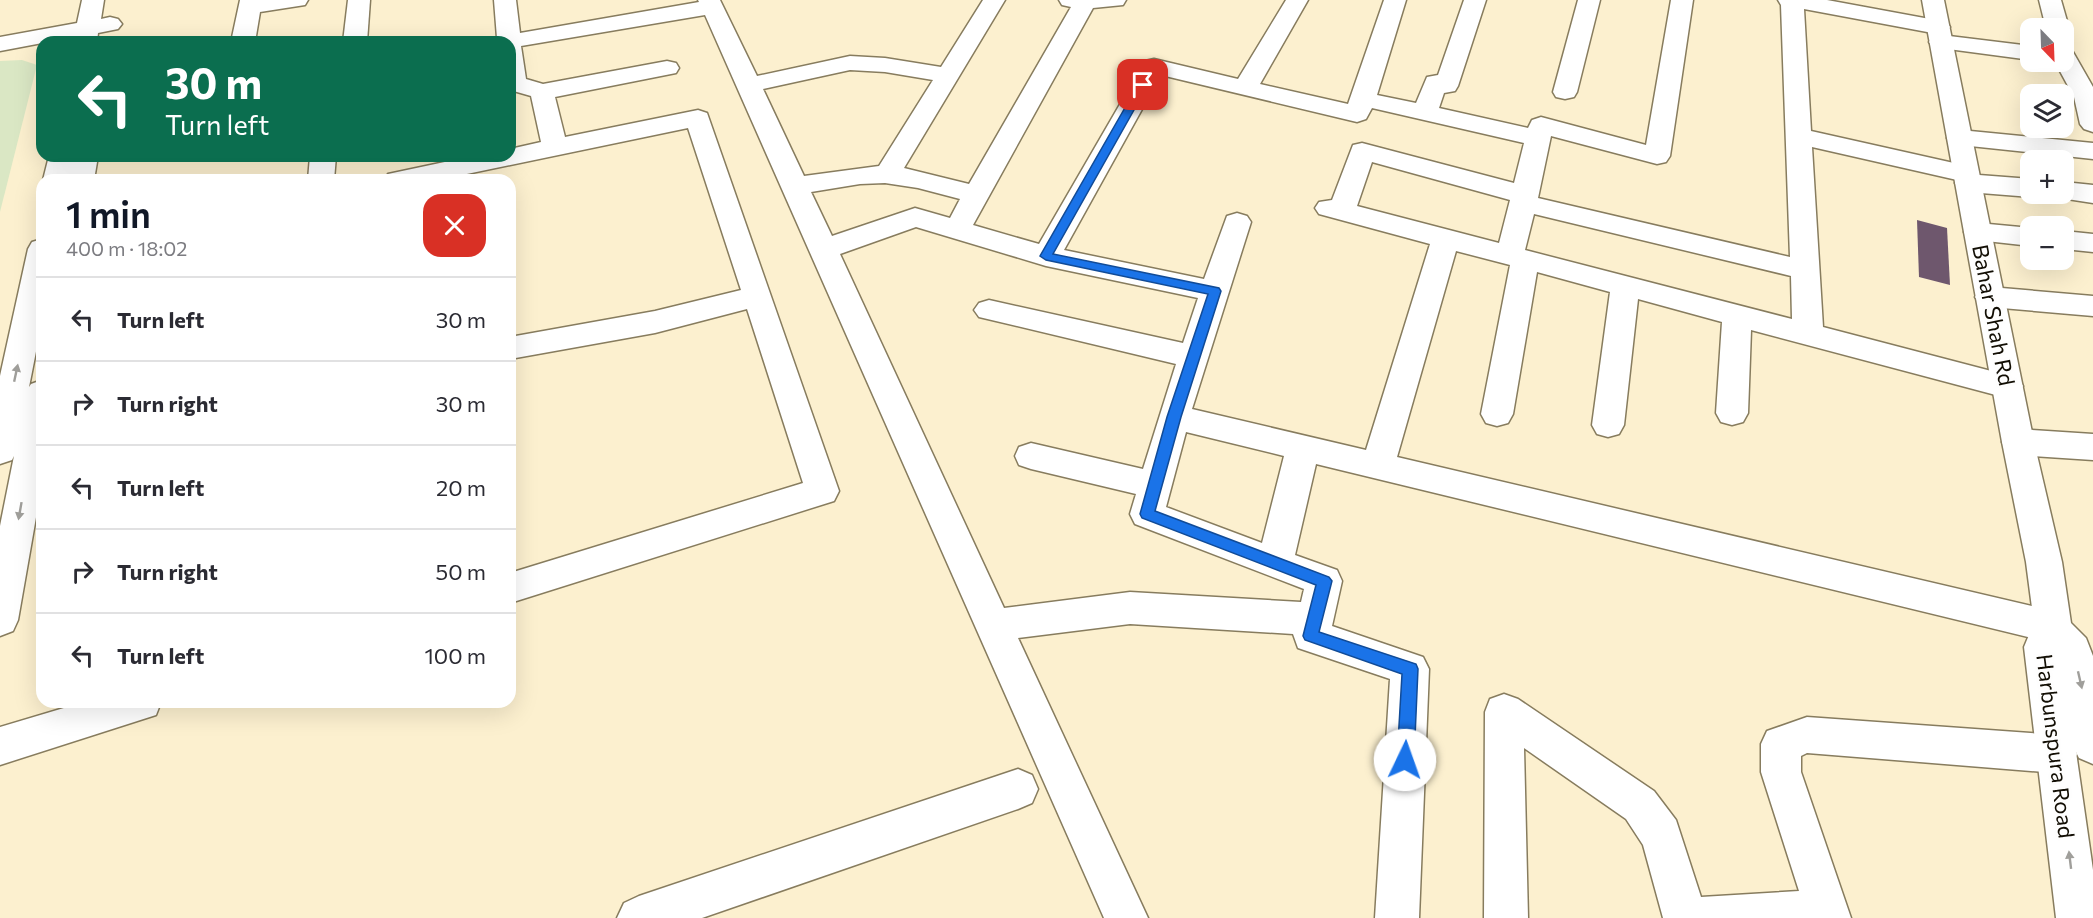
<!DOCTYPE html>
<html lang="en">
<head>
<meta charset="utf-8">
<style>
  :root { --surface:#fff; --page:#f7f7f7; --text:#2b2b33; --muted:#7c7c81; --line:#e1e1e2; --accent:#111827 }
  body { margin:0; font-family:Commissioner,sans-serif; background:var(--page); color:var(--text); height:100vh; display:flex; flex-direction:column; font-size:22px; white-space:nowrap }
  * { box-sizing:border-box; margin:0 }
  p { font-size:20px; color:var(--muted) }
  .icon { flex:none; width:33px; height:33px; fill:none; stroke:currentColor; stroke-width:2; stroke-linecap:round; stroke-linejoin:round }
  .map { position:relative; flex:1; overflow:hidden }
  .details { position:absolute; left:36px; top:174px; width:480px; height:534px; display:flex; flex-direction:column; background:var(--surface); border-radius:18px; box-shadow:0 6px 24px #0002 }
  .details>* { flex:none }
  .top-card { position:absolute; left:36px; top:36px; width:480px; height:126px; border-radius:18px; box-shadow:0 6px 24px #0002; background:#0b6e4f; color:#fff; overflow:hidden }
  .needle { width:39px; rotate:157deg }
  .fabs { position:absolute; left:2020px; top:18px; display:grid; gap:12px }
  .fabs a { display:grid; place-items:center; width:54px; height:54px; border-radius:12px; background:var(--surface); box-shadow:0 6px 24px #0002; font-size:30px }
  .pin { position:absolute; display:grid; place-items:center; width:51px; height:51px; color:#fff; margin:-26px; border-radius:12px; box-shadow:0 3px 9px #0006 }
  .me { position:absolute; width:66px; margin:-33px; rotate:3deg; stroke-linejoin:round; filter:drop-shadow(0 0 4px #0008) }
  .turn { display:flex; align-items:center; gap:21px; height:126px; padding:0 30px; font-size:27px }
  .turn .icon { width:78px; height:78px; stroke-width:2.5 }
  .turn b { display:block; font-size:42px; line-height:51px }
  .round { display:grid; place-items:center; flex:none; width:63px; height:63px; border-radius:18px; background:var(--page) }
  .headline { display:flex; align-items:center; justify-content:space-between; height:102px; padding:0 30px }
  h1 { font-size:36px; font-weight:600; line-height:45px; color:var(--accent) }
  ul { padding:0; list-style:none }
  li { display:flex; align-items:center; gap:18px; height:84px; padding:0 30px; border-top:2px solid var(--line) }
  li div { flex:1 }
  li b { display:block; font-size:22px }
  li em { font-style:normal }
  .map>svg:first-child { display:block }
  .green { fill:#dae7c4 }
  .building { fill:#6e576d }
  .lines { fill:none; stroke-linecap:round; stroke-linejoin:round }
  .minor-casing { stroke:#877c5e; stroke-width:3 }
  .major-casing { stroke:#877c5e; stroke-width:3 }
  .minor { fill:#fff; fill-rule:evenodd }
  .major { fill:#fff; fill-rule:evenodd }
  .oneway { fill:#a09f9b }
  .route { fill:#1a73e8; stroke:#114b97; stroke-width:1.5 }
  .labels { text-anchor:middle; dominant-baseline:central; stroke-width:6; stroke-linejoin:round; paint-order:stroke }
  .street-label { font-size:22px; fill:#120e04; stroke:#fefefe }
</style>
</head>
<body>
<div class="map">
<svg width="2093" height="918" viewBox="0 0 2093 918">
  <rect width="100%" height="100%" fill="#fcf0cf"/>
  <polygon class="green" points="22,60 37,65 0,212 0,61"/>
  <polygon class="building" points="1917,220 1947,228 1950,285 1919,277"/>
  <g class="lines">
    <defs>
      <g id="minor">
        <polygon points="82,0 104,0 101,19 110,17 118,19 122,24 118,29 98,33 97,42 73,42 74,37 0,51 0,37 77,23"/>
        <polygon points="240,0 308,0 305,5 260,12 255,42 231,42"/>
        <polygon points="348,0 370,0 367,42 343,42"/>
        <path d="M494,0H516L520,33L699,2L698,0H720L757,76L850,56L885,58L941,67L983,0H1005L904,168L969,184L1071,7L1062,5L1059,0H1126L1123,5L1093,8L973,225L1039,244L1145,61L1154,59L1238,79L1286,0H1308L1260,84L1348,104L1384,0H1406L1377,95L1416,103L1427,77L1438,75L1464,0H1486L1458,86L1455,91L1444,93L1439,108L1528,128L1532,120L1541,117L1646,145L1671,0H1693L1670,156L1666,162L1657,164L1551,136L1538,198L1790,257L1781,5L1778,0H1827L1946,22L1950,27L1946,32L1938,34L1804,9L1811,131L1976,168L1979,175L2031,179V194H2041L2031,197L1968,192L1959,189L1955,183L1957,180L1812,147L1823,327L2018,378L2023,386L2018,394L2007,398L1751,330L1748,413L1743,422L1732,425L1721,422L1716,413L1722,322L1638,299L1624,425L1619,434L1608,437L1597,434L1592,425L1610,292L1537,272L1513,414L1508,423L1497,426L1486,423L1481,414L1510,265L1456,251L1397,457L2053,611L2066,616L2071,627L2066,638L2053,643L1316,464L1295,555L1337,570L1342,581L1332,626L1423,657L1429,669L1419,918H1375L1390,679L1298,648L1293,634L1130,624L1018,638L1148,918H1104L705,15L521,46L526,79L543,84L667,61L676,63L679,68L676,73L555,97L565,137L698,110L707,113L839,491L834,501L510,603V573L803,483L747,309L655,333L510,359V337L655,311L741,290L688,128L438,180H384L388,174L473,156H510V149L541,142L531,96L510,90V42H494L497,38ZM850,70L885,72L933,80L879,166L804,176L763,89ZM1161,75L1357,122L1366,119L1372,108L1524,143L1514,183L1362,143L1353,145L1332,200L1319,202L1315,208L1319,214L1430,244L1366,450L1192,409L1251,222L1247,216L1237,213L1227,216L1204,279L1064,250ZM1372,162L1510,200L1499,243L1357,206ZM885,183L918,188L960,199L950,218L915,208L832,236L811,192L860,184ZM1534,214L1791,276L1792,319L1525,250ZM916,227L1046,266L1198,298L1183,343L989,300L979,303L974,310L979,317L1176,364L1143,469L1031,443L1019,447L1015,456L1019,465L1031,469L1136,494L1130,514L1135,524L1304,589L1301,602L1130,592L1004,608L840,254ZM1186,432L1284,456L1262,543L1166,507Z"/>
        <polygon points="1578,0 1600,0 1577,92 1574,97 1565,99 1556,97 1553,92"/>
        <polygon points="2039,0 2061,0 2069,28 2065,33 2064,28 2046,28"/>
        <polygon points="1941,35 2031,46 2031,60 1933,47 1929,42 1933,37"/>
        <polygon points="2064,50 2073,52 2093,87 2093,132 2084,129 2080,124 2074,97 2055,62 2064,62"/>
        <polygon points="1960,130 2093,143 2093,159 1951,144 1947,138 1951,132"/>
        <polygon points="49,156 98,156 94,180 43,180"/>
        <polygon points="310,156 336,156 334,180 308,180"/>
        <polygon points="2064,182 2093,185 2093,203 2054,197 2052,194 2064,194"/>
        <polygon points="1978,223 2031,228 2031,246 1968,239 1964,232 1968,225"/>
        <polygon points="2064,231 2093,234 2093,252 2064,249"/>
        <polygon points="42,239 42,321 29,387 31,384 42,380 42,483 18,620 13,631 0,636 0,526 14,456 12,460 0,464 0,376 28,249 32,242"/>
        <polygon points="1990,287 2093,296 2093,316 1990,307 1980,304 1975,297 1980,290"/>
        <polygon points="2018,429 2093,434 2093,460 2018,455 2006,451 2002,442 2006,433"/>
        <polygon points="1504,694 1518,699 1654,791 1676,820 1701,897 1799,891 1761,772 1761,744 1767,731 1807,717 2057,735 2071,741 2077,754 2071,767 2057,773 1807,753 1801,756 1801,772 1851,918 1663,918 1643,845 1626,819 1524,748 1528,918 1484,918 1485,712 1490,699"/>
        <polygon points="84,702 161,702 156,715 0,765 0,727"/>
        <polygon points="1018,769 1032,775 1038,789 1032,803 1018,809 702,918 617,918 624,903 639,896"/>
      </g>
      <polygon id="major" points="1922,0 1944,0 2034,442 2062,562 2071,623 2086,638 2093,656 2093,764 2079,758 2076,752 2093,870 2093,918 2056,918 2024,647 2034,623 2026,562 2002,442"/>
    </defs>
    <use href="#minor" class="minor-casing"/>
    <use href="#major" class="major-casing"/>
    <use href="#minor" class="minor"/>
    <use href="#major" class="major"/>
  </g>
  <defs><path id="oneway-solid" d="M-6-.8H1V-3.2L6.5 0L1 3.2V.8H-6Z" transform="scale(1.5)"/></defs>
  <g class="oneway">
    <use href="#oneway-solid" transform="translate(16 373) rotate(-78)"/>
    <use href="#oneway-solid" transform="translate(20 511) rotate(100)"/>
    <use href="#oneway-solid" transform="translate(2080 680) rotate(77)"/>
    <use href="#oneway-solid" transform="translate(2070 860) rotate(-97)"/>
  </g>
  <polygon class="route" points="1143,82 1148,85 1053,254 1219,288 1221,291 1181,417 1155,511 1329,577 1332,581 1319,632 1416,664 1418,669 1414,760 1411,765 1405,768 1400,765 1397,760 1402,674 1305,640 1303,636 1316,585 1142,518 1140,514 1167,417 1208,294 1046,260 1040,256 1138,85"/>
  <g class="labels">
    <g class="street-label">
      <text transform="translate(1994 315) rotate(79)">Bahar Shah Rd</text>
      <text transform="translate(2056 746) rotate(83)">Harbunspura Road</text>
    </g>
  </g>
</svg>
<div class="fabs">
<a><svg class="needle" viewBox="-14 -14 28 28"><path d="M0-13l5 13h-10z" fill="#e53935"/><path d="M0 13l5-13h-10z" fill="#7c7c81"/></svg></a>
<a><svg class="icon" aria-label="layers" viewBox="0 0 24 24"><path d="M12 4l9 5-9 5-9-5zM3 14l9 5 9-5"/></svg></a>
<a>+</a>
<a>−</a>
</div>
<div class="pin" style="left:1143px;top:85px;background:#d93025"><svg class="icon" aria-label="arrive" viewBox="0 0 24 24"><path d="M6 21V4h12l-3 4 3 4H6"/></svg></div>
<svg class="me" style="left:1405px;top:760px" viewBox="-20 -20 40 40"><circle r="19" fill="#fff"/><path d="M0-13L10 11 0 6-10 11z" fill="#1a73e8"/></svg>
<div class="top-card">
<div class="turn"><svg class="icon" aria-label="left" viewBox="0 0 24 24"><path d="M17 20v-9H6M10 6l-5 5 5 5"/></svg><div><b>30 m</b>Turn left</div></div>
</div>
<section class="details">
<div class="headline"><div><h1>1 min</h1><p>400 m · 18:02</p></div><a class="round" style="background:#d93025;color:#fff"><svg class="icon" aria-label="close" viewBox="0 0 24 24"><path d="M6 6l12 12M18 6L6 18"/></svg></a></div>
<ul>
<li><svg class="icon" aria-label="left" viewBox="0 0 24 24"><path d="M17 20v-9H6M10 6l-5 5 5 5"/></svg><div><b>Turn left</b></div><em>30 m</em></li>
<li><svg class="icon" aria-label="right" viewBox="0 0 24 24"><path d="M7 20v-9h11M14 6l5 5-5 5"/></svg><div><b>Turn right</b></div><em>30 m</em></li>
<li><svg class="icon" aria-label="left" viewBox="0 0 24 24"><path d="M17 20v-9H6M10 6l-5 5 5 5"/></svg><div><b>Turn left</b></div><em>20 m</em></li>
<li><svg class="icon" aria-label="right" viewBox="0 0 24 24"><path d="M7 20v-9h11M14 6l5 5-5 5"/></svg><div><b>Turn right</b></div><em>50 m</em></li>
<li><svg class="icon" aria-label="left" viewBox="0 0 24 24"><path d="M17 20v-9H6M10 6l-5 5 5 5"/></svg><div><b>Turn left</b></div><em>100 m</em></li>
</ul>
</section>
</div>
</body>
</html>
